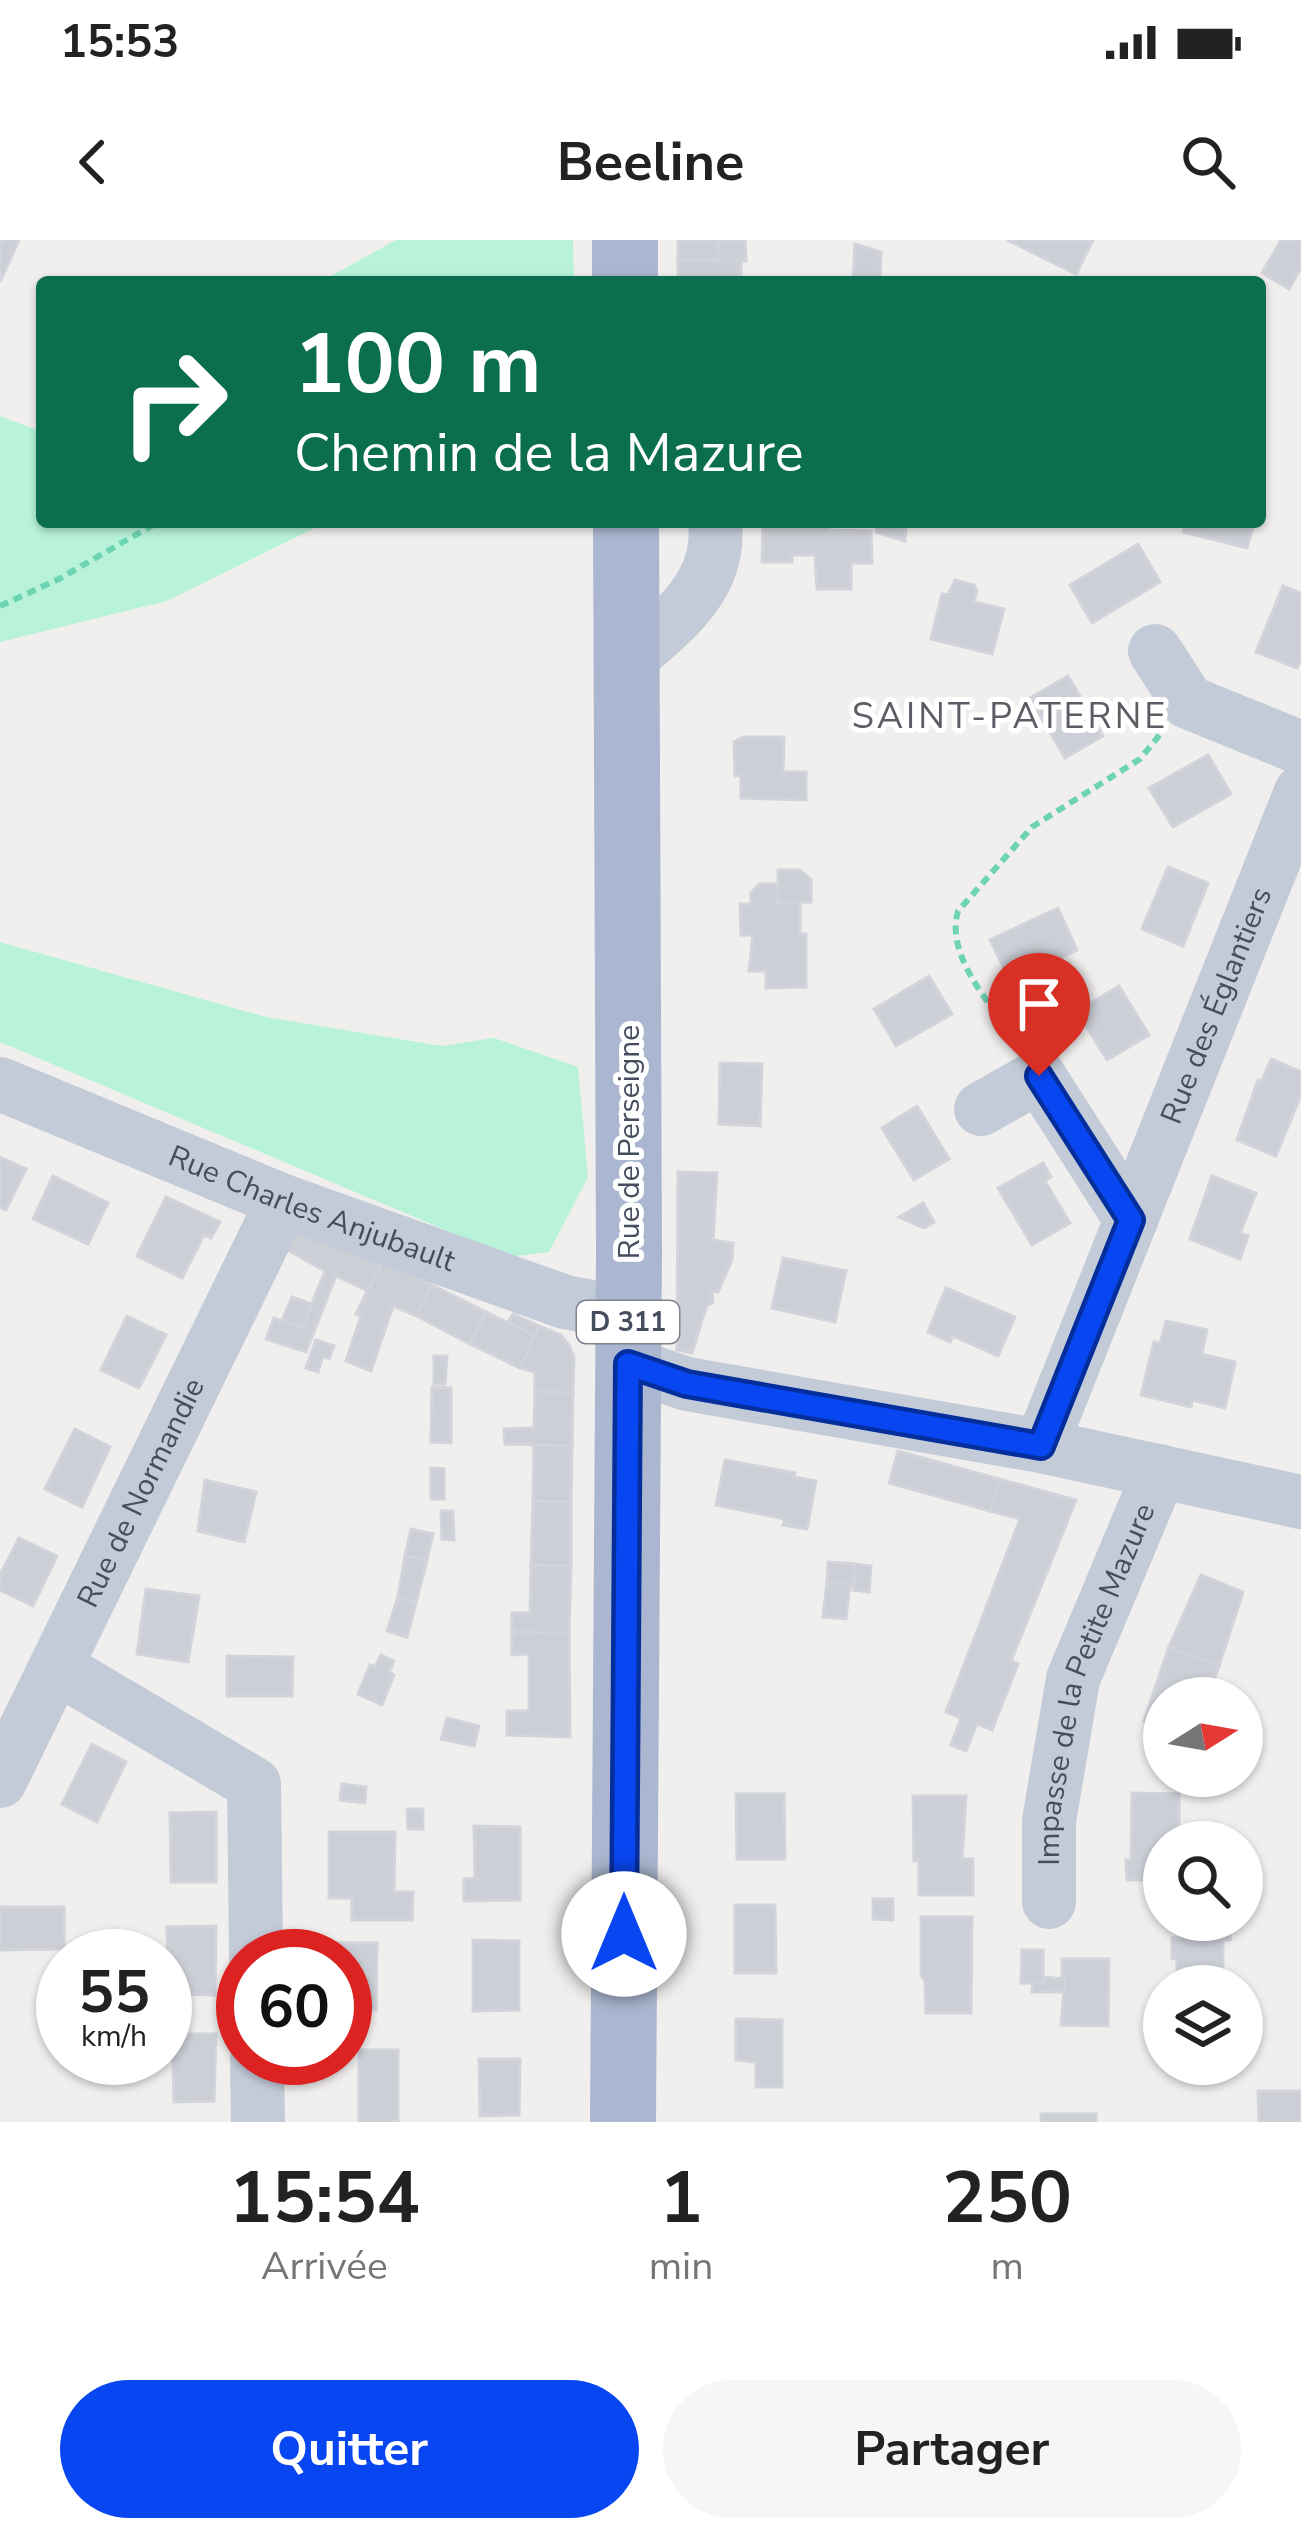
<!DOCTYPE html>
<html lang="fr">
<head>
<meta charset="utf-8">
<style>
  :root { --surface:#fff; --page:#f6f6f6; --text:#222; --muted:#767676; --accent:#0846f1 }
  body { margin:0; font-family:"Nunito Sans",sans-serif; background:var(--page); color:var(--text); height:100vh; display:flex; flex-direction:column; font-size:45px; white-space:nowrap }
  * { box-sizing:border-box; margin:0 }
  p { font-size:39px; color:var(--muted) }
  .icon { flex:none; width:66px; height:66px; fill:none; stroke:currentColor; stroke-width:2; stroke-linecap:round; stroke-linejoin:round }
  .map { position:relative; height:1882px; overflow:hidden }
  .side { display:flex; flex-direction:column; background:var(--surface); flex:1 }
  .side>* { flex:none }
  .banner { position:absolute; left:36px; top:36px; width:1230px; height:252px; border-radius:12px; box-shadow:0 3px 9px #0004; background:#0b6e4f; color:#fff; overflow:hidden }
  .needle { width:78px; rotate:79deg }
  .buttons { position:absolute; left:1143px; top:1437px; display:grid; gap:24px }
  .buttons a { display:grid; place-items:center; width:120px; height:120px; border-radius:50%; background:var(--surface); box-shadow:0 3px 9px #0004; font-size:60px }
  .speed { position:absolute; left:36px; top:1689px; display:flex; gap:24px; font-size:60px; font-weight:700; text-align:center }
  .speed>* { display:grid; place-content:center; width:156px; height:156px; border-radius:50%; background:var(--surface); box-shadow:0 3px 9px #0004; line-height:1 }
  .speed small { font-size:30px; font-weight:400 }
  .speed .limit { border:18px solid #d22; background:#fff; color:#111 }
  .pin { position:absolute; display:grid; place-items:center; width:102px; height:102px; color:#fff; margin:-123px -51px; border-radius:50% 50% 50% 0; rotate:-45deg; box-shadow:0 0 12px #0007 }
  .pin .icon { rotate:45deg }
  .me { position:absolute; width:132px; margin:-66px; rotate:0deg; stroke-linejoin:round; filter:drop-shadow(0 0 9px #0008) }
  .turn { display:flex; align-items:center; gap:42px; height:252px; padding:0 60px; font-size:54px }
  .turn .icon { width:156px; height:156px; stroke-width:2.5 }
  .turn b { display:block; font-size:84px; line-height:102px }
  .eta { display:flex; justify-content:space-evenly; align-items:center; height:204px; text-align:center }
  .eta b { font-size:72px; font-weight:700; line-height:84px }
  .action { display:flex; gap:24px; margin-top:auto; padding:24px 60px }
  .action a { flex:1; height:138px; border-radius:72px; background:var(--accent); color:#fff; font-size:48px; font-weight:700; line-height:138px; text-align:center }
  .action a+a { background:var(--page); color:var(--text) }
  .status { display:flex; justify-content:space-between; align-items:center; height:84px; padding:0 60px; background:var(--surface); direction:ltr }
  .status svg { height:33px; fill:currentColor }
  header { display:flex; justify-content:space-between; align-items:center; height:156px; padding:0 60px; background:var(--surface); font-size:54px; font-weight:700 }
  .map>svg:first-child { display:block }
  .green { fill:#b8f3d9 }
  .building { fill:#cdcfd7; stroke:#d2d3db; stroke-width:3 }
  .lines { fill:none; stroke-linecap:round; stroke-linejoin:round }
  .path { stroke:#6dd4b3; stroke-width:6; stroke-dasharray:9 6; stroke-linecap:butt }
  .minor { stroke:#c3cbd8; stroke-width:54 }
  .major { stroke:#abb7d0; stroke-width:66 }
  .route-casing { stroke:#052e9d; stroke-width:30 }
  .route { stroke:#0846f1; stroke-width:21 }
  .labels { text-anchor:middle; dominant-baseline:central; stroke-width:10; stroke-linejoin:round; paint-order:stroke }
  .shield { fill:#fff; stroke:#7d828e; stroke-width:3 }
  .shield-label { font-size:27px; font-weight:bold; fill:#454d5e }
  .street-label { font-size:30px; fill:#454d5e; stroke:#fff }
  .quarter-label { font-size:36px; letter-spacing:3px; fill:#5a5d64; stroke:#fff }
</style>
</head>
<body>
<div class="status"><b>15:53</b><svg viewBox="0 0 49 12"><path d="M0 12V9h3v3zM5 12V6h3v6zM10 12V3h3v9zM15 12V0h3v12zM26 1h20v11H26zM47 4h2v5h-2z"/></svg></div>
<header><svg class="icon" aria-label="back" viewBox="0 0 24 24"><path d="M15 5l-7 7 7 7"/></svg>Beeline<svg class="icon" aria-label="search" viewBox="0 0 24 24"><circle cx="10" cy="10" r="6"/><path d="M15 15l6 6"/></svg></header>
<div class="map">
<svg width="1301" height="1882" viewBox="0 0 1301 1882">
  <rect width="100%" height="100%" fill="#f1efee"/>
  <g class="green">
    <polygon points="396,0 573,0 574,42 320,42"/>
    <polygon points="0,176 42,192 42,282 327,282 167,361 0,402"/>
    <polygon points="0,702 266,777 442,806 494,798 578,827 588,937 549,1012 509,1017 0,802"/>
  </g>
  <g class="building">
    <polygon points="0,0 19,0 0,42"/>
    <polygon points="678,0 718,0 718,20 678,21"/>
    <polygon points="718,0 745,0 746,21 741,21 741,42 678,42 678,21 718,20"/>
    <polygon points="1007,0 1093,0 1076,34"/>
    <polygon points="1281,0 1301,0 1301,28 1289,49 1262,33"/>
    <polygon points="855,4 881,12 880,42 853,39"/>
    <polygon points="763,282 829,282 829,290 871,291 872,323 851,323 851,349 817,349 815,315 792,315 792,322 762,322"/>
    <polygon points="878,282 906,282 905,301 876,292"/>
    <polygon points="1186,282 1254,282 1247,308 1183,292"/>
    <polygon points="1138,304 1160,342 1092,383 1070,345"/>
    <polygon points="955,340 974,345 977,350 974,362 1004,369 992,414 931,399 942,354 948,355"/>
    <polygon points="1283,346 1301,353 1301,419 1297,428 1256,412"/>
    <polygon points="1068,436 1103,496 1065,518 1030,458"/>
    <polygon points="743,497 784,497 783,532 806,532 806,560 741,558 741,535 735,536 734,502"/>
    <polygon points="1208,515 1231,554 1173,587 1149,548"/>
    <polygon points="1168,627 1208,643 1183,706 1142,689"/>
    <polygon points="778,630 800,630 811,640 811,662 778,663"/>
    <polygon points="759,644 778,644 778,663 800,662 800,694 806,694 806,747 766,748 766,731 749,731 753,695 741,695 740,664 751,664 751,653"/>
    <polygon points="1058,668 1077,710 1011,742 990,700"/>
    <polygon points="929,736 952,774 896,806 874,769"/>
    <polygon points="1119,746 1149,795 1107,820 1077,771"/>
    <polygon points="1271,819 1301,832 1301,855 1276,916 1237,900 1258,840 1262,841"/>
    <polygon points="720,823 762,824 760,886 719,884"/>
    <polygon points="917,866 949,919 914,940 882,888"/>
    <polygon points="0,917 26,929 6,970 0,967"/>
    <polygon points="1043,923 1051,937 1045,941 1070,983 1032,1005 998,948"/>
    <polygon points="678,932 717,933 713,1000 733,1003 732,1020 718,1052 712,1051 713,1063 707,1065 692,1113 677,1110"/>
    <polygon points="53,936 108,963 88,1004 33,979"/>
    <polygon points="1212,936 1256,953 1240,993 1248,996 1240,1019 1190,999"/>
    <polygon points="166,957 220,982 211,998 204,995 182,1038 137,1016"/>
    <polygon points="923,963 934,982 924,988 899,977"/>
    <polygon points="297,986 383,1020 368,1051 336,1036 306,1112 266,1099 274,1078 302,1088 325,1031 286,1009"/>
    <polygon points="783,1018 846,1031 835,1082 772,1068"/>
    <polygon points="383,1020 432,1045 417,1076 393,1066 371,1131 346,1121 361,1076 356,1074"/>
    <polygon points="432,1045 486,1072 470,1104 417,1076"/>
    <polygon points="946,1048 1015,1077 998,1116 953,1096 950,1102 928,1092"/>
    <polygon points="292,1057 311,1064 302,1088 282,1081"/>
    <polygon points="486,1072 535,1096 520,1128 470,1104"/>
    <polygon points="513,1074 539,1086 535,1096 508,1082"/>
    <polygon points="127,1076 166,1095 139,1148 101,1130"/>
    <polygon points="1166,1081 1207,1090 1202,1114 1235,1122 1225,1168 1192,1160 1191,1167 1141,1155 1154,1102 1160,1104"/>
    <polygon points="539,1086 561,1095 570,1107 574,1118 573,1153 535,1151 535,1132 520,1128"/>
    <polygon points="316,1100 334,1106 329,1119 323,1116 318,1132 306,1128"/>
    <polygon points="434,1116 447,1116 445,1144 434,1144"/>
    <polygon points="432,1147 451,1148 451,1203 431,1202"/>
    <polygon points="535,1151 573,1153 572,1206 505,1204 504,1189 534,1188"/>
    <polygon points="75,1189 110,1207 82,1267 45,1249"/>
    <polygon points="534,1205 572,1206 571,1262 533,1261"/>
    <polygon points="898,1211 999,1239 990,1271 889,1243"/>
    <polygon points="725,1220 795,1233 794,1237 816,1241 807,1289 783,1285 785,1279 716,1265"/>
    <polygon points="431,1228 444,1229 444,1259 431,1259"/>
    <polygon points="999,1239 1076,1260 1011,1421 1018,1424 992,1490 977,1484 966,1511 951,1505 961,1478 946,1472 1020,1279 990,1271"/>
    <polygon points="205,1240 256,1252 244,1302 198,1291"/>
    <polygon points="533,1261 571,1262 571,1326 531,1325"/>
    <polygon points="441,1271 453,1271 454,1300 442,1299"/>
    <polygon points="411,1289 433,1294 427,1320 405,1316"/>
    <polygon points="19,1298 57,1316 33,1366 0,1350 0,1335"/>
    <polygon points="405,1316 427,1320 416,1363 398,1357"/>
    <polygon points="828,1322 855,1324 853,1345 827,1342"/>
    <polygon points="855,1324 871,1326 869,1352 853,1350"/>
    <polygon points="531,1325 571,1326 569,1393 512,1392 512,1373 530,1373"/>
    <polygon points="1201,1335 1243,1352 1219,1426 1169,1407"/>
    <polygon points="827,1342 850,1344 846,1379 823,1377"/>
    <polygon points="146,1349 199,1356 188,1422 137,1414"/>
    <polygon points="398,1357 416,1363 407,1397 387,1391"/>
    <polygon points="512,1392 569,1393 570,1497 507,1495 507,1471 529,1471 529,1414 512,1415"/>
    <polygon points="1169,1407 1219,1426 1208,1454 1204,1452 1202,1458 1164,1458 1164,1489 1144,1481"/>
    <polygon points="381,1415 394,1421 389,1432 394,1435 382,1465 358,1454 370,1425 375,1427"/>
    <polygon points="227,1416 293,1417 292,1456 227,1456"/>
    <polygon points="447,1478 479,1486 474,1506 441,1499"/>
    <polygon points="92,1504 126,1522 97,1582 62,1564"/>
    <polygon points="342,1544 366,1547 365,1563 340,1560"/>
    <polygon points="1132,1553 1179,1554 1179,1602 1164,1602 1164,1640 1127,1640 1126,1620 1131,1620"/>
    <polygon points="736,1554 784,1554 785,1619 737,1619"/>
    <polygon points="913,1556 966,1556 962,1619 973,1619 973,1655 919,1655 919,1620 914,1621"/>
    <polygon points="407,1569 423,1569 423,1589 408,1589"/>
    <polygon points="216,1572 216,1642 171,1642 170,1573"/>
    <polygon points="474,1586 520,1587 520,1660 464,1661 464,1639 475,1638"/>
    <polygon points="329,1592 395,1592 394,1652 413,1652 412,1680 352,1680 352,1658 329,1658"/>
    <polygon points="873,1659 893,1659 893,1680 873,1679"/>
    <polygon points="735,1665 775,1665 776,1733 735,1733"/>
    <polygon points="0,1667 64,1667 64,1709 0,1710"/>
    <polygon points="921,1677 972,1677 971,1773 926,1773 925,1741 921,1735"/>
    <polygon points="1180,1680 1230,1680 1230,1700 1223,1700 1223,1746 1177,1746 1177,1718 1172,1719 1172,1698 1180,1698"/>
    <polygon points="216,1686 215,1755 168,1754 167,1687"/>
    <polygon points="473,1700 519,1701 519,1770 473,1771"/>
    <polygon points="336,1703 377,1703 376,1770 345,1769 345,1716 336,1716"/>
    <polygon points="1022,1710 1043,1710 1043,1743 1021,1743"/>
    <polygon points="1062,1719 1109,1719 1108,1786 1061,1785 1065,1739 1062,1738"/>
    <polygon points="1043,1737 1065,1739 1065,1747 1062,1752 1032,1752 1033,1743 1043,1743"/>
    <polygon points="736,1779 782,1780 782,1847 756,1847 756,1822 736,1820"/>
    <polygon points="165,1794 216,1794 214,1861 174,1862 173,1820 153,1819 165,1818"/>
    <rect x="359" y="1810" width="39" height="72"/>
    <polygon points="479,1819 520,1819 519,1875 480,1876"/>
    <polygon points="1258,1851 1301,1851 1301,1882 1259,1882"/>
    <rect x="1041" y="1874" width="55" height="8"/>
  </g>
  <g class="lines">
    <g class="path">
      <polyline points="0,366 59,339 158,282"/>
      <path d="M1014,798C990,763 945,716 958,671L1032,587L1140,519L1162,492"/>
    </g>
    <g class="minor">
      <polyline points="1155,411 1188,462 1301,508"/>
      <path d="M627,421C671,383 722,347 715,282"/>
      <path id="s1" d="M0,844L283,961L565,1062L628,1074"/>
      <polyline points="981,869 1039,836 1131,980"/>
      <polyline points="628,1124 687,1144 1041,1206 1301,1262"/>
      <path id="s2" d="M1041,1206L1301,552"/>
      <polyline points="56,1427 254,1544 256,1716"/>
      <path id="s3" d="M0,1541L283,961"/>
      <path id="s4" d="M1049,1662V1581L1073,1439L1160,1231"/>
      <polyline points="257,1818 258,1882"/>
    </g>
    <g class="major">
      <polyline points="625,42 625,0"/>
      <polyline points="623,1882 629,1012 626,282"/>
    </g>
  </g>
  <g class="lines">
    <defs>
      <polyline id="route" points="624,1694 628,1124 687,1144 1041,1206 1131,980 1039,836"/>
    </defs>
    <use href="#route" class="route-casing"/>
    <use href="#route" class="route"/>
  </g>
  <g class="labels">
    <rect class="shield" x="577" y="1061" width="102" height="42" rx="9"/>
    <g class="shield-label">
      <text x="628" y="1082">D 311</text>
    </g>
    <g class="street-label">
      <text stroke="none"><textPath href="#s2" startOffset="474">Rue des Églantiers</textPath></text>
      <text transform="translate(629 902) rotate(-90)">Rue de Perseigne</text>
      <text stroke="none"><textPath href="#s1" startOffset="336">Rue Charles Anjubault</textPath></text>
      <text stroke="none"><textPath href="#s3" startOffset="321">Rue de Normandie</textPath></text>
      <text stroke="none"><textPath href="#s4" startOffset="225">Impasse de la Petite Mazure</textPath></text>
    </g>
    <g class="quarter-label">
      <text x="1010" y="476">SAINT-PATERNE</text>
    </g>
  </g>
</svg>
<div class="buttons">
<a><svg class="needle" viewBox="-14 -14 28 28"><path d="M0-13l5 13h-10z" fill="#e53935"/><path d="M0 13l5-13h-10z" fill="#767676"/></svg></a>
<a><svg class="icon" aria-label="search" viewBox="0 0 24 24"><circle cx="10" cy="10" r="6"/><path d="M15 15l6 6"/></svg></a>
<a><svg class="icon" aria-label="layers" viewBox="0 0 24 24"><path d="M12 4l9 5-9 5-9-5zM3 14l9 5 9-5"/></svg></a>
</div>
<div class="speed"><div>55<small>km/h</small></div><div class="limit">60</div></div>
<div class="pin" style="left:1039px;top:836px;background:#d93025"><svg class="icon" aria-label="arrive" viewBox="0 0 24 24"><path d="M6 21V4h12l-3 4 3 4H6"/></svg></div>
<svg class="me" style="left:624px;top:1694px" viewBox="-20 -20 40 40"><circle r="19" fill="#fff"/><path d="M0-13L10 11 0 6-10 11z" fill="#0846f1"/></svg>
<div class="banner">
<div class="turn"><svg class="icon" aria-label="right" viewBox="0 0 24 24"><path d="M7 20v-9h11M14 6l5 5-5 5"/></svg><div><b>100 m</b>Chemin de la Mazure</div></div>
</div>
</div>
<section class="side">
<div class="eta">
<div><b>15:54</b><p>Arrivée</p></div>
<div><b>1</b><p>min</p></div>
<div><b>250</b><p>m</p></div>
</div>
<div class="action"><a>Quitter</a><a>Partager</a></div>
</section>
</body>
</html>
